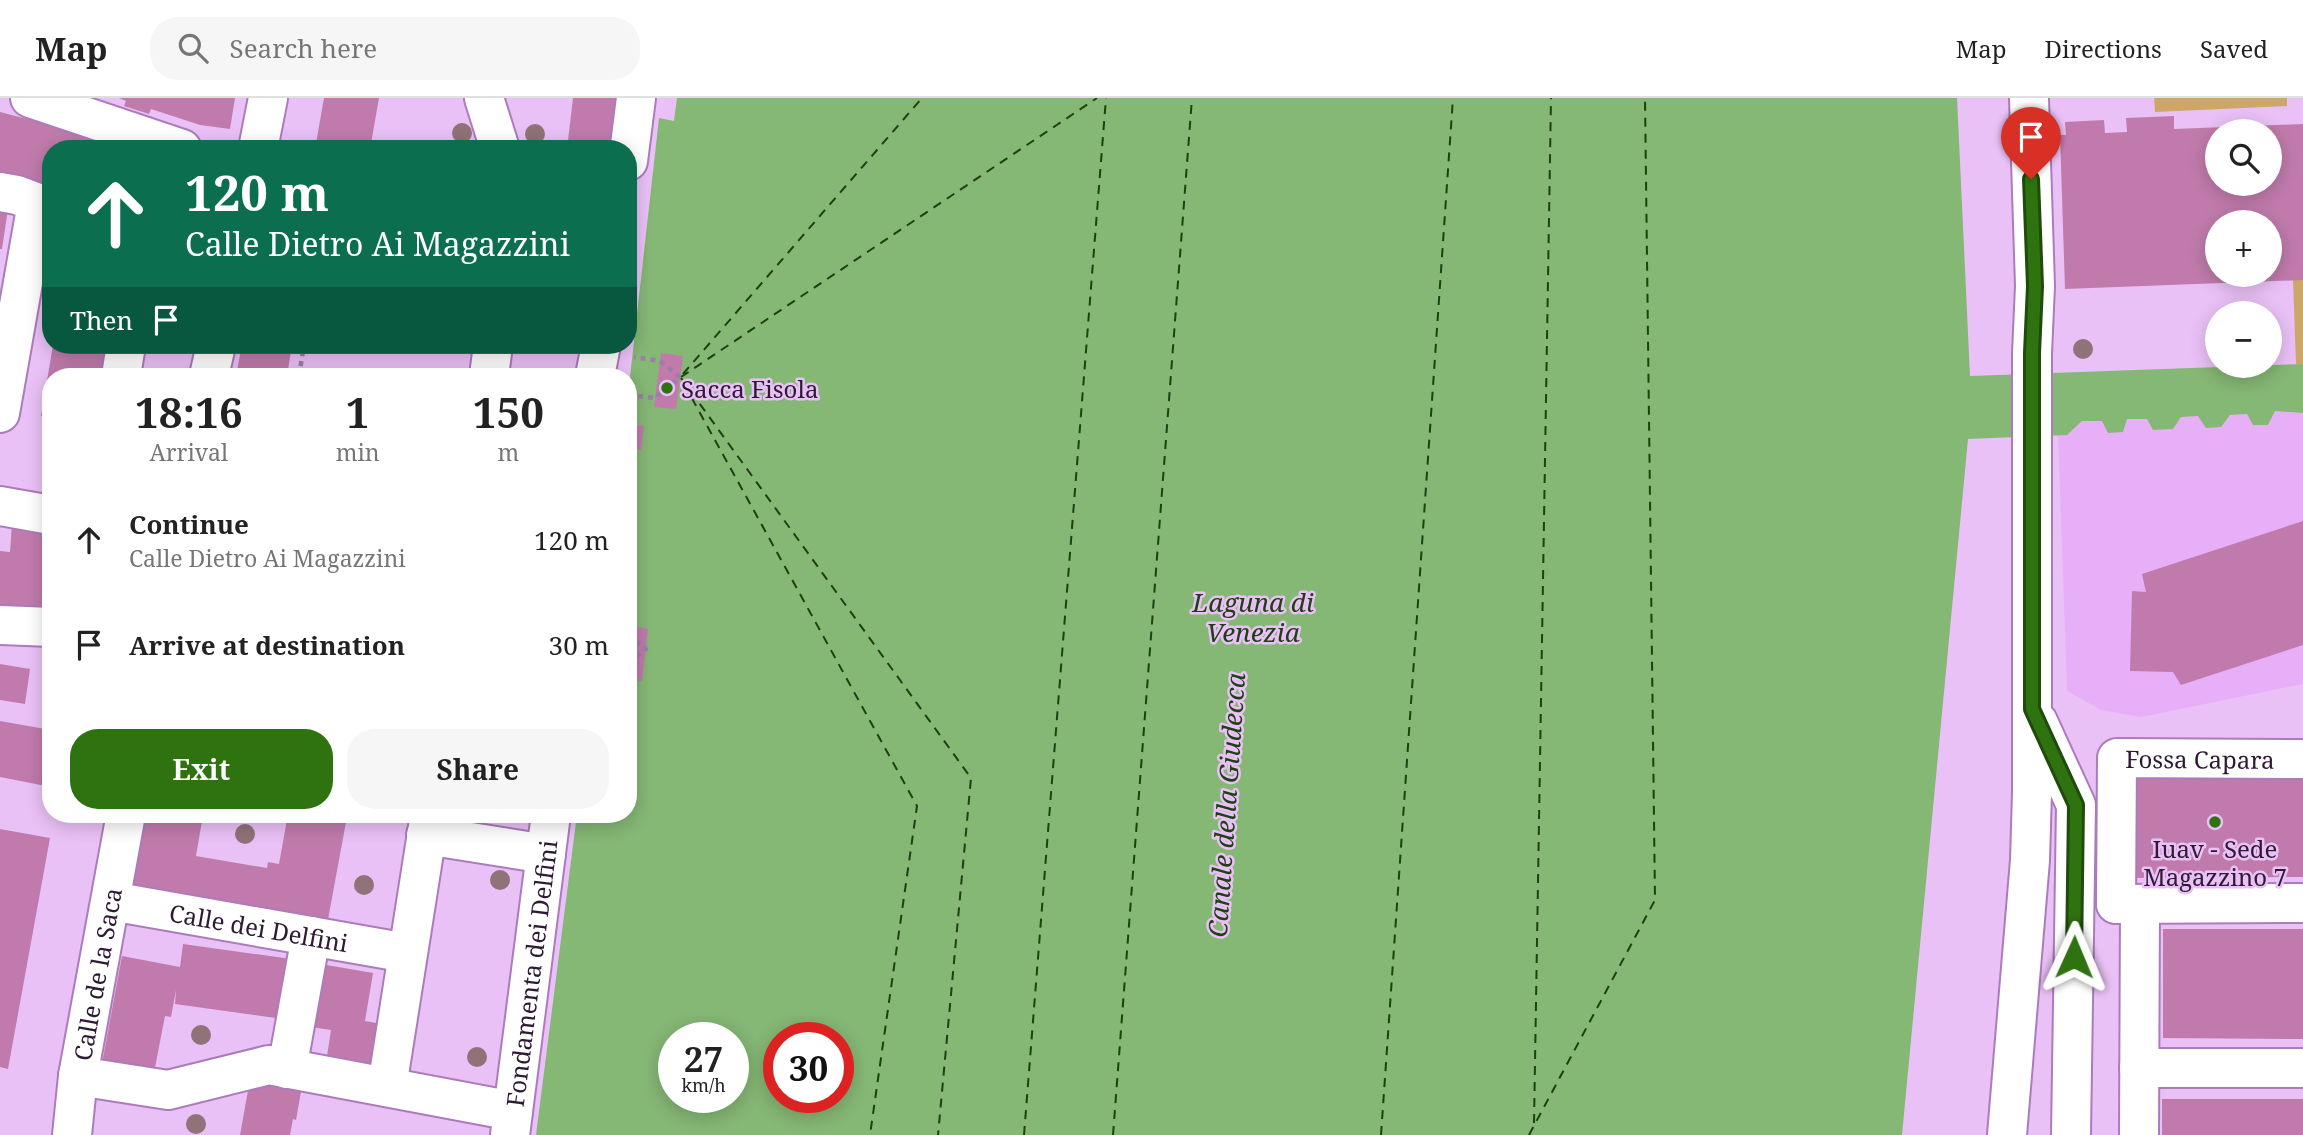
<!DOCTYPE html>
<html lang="en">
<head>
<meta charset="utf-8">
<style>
  :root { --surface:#fff; --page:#f6f6f6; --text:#222; --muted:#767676; --line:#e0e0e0; --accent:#2f7311 }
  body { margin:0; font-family:"Noto Serif",serif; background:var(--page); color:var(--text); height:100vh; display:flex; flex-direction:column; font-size:26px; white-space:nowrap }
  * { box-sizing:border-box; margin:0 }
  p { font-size:23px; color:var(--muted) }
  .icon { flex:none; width:38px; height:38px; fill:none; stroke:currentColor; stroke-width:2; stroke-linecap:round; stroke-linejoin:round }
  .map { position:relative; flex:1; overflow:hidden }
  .panel { position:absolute; left:42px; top:270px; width:595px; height:455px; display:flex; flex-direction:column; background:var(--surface); border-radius:28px; box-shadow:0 4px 18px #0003 }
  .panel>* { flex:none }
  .guide { position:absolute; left:42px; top:42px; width:595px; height:214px; border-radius:28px; box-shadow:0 4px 18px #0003; background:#0b6e4f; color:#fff; overflow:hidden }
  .buttons { position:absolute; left:2205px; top:21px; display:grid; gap:14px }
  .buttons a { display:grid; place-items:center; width:77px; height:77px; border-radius:50%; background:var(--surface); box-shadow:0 4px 18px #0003; font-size:35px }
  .speed { position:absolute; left:658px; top:924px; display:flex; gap:14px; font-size:35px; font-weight:700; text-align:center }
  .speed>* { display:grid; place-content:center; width:91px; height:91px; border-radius:50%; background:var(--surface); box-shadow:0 4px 18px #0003; line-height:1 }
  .speed small { font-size:18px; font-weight:400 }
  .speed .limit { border:10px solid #d22; background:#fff; color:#111 }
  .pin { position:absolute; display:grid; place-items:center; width:60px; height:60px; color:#fff; margin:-72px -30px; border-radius:50% 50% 50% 0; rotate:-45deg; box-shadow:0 0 7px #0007 }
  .pin .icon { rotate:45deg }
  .me { position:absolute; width:77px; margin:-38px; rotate:1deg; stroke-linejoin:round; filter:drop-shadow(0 0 5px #0008) }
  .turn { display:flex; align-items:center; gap:24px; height:147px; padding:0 28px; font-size:32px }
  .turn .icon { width:91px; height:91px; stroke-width:2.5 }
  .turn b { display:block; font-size:49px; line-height:60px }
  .then { display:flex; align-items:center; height:66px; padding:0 28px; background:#0003; gap:14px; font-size:26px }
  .eta { display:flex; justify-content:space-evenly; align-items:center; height:119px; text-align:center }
  .eta b { font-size:42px; font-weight:700; line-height:49px }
  .primary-button { display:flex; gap:14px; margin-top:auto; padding:14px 28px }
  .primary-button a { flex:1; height:80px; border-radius:28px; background:var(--accent); color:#fff; font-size:28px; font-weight:700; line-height:80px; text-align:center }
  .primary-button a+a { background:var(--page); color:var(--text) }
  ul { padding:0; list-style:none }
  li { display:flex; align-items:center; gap:21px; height:105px; padding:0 28px }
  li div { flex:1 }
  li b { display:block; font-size:26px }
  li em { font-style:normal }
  header { display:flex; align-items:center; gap:42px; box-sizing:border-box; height:98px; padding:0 35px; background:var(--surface); border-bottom:2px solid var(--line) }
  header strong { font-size:33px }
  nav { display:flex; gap:38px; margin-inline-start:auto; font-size:24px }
  .search { width:490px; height:63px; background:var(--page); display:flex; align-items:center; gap:18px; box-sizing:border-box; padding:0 24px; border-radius:28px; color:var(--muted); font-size:26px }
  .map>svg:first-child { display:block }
  .built { fill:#e7aff8 }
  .green { fill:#cda769 }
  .water { fill:#85b775; fill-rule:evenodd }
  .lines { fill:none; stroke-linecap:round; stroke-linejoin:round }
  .ferry { stroke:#1e4012; stroke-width:2; stroke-dasharray:9 7; stroke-linecap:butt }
  .building { fill:#c07bac; fill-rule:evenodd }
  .minor-casing { stroke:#ac7bbb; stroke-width:42 }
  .path { stroke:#9e7ea8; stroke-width:4.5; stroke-dasharray:5 5; stroke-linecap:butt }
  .minor { stroke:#fff; stroke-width:38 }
  .tree { fill:#907379 }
  .route-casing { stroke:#1f4b0b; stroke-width:18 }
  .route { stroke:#2f7311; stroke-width:12 }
  .poi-dot { fill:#2f7311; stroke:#eac1f7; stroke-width:2.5 }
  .labels { text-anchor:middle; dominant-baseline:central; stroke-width:5; stroke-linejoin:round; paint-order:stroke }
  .poi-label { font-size:24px; fill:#2e1a33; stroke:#eac1f7; text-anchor:start }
  .street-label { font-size:24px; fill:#2e1a33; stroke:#eac1f7 }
  .water-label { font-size:26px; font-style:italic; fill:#1e4012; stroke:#eac1f7 }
</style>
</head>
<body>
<header>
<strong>Map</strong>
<div class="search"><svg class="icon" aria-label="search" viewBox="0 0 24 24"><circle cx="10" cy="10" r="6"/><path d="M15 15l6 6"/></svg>Search here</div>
<nav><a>Map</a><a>Directions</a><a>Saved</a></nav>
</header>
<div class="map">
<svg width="2303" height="1037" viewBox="0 0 2303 1037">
  <rect width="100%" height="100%" fill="#eac1f7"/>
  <polygon class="built" points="2275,313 2303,315 2303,586 2141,619 2101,612 2067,593 2058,337 2067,337 2082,323 2147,320 2154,332 2173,331 2181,319 2247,316 2253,327 2268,327"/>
  <g class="green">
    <polygon points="2154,0 2287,0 2287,8 2155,14"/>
    <polygon points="2293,182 2303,182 2303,266 2296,266"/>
  </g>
  <path class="water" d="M677,0H1957L1970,278L2303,266V315L2275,313L2268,327H2253L2247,316L2230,317L2221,329L2206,330L2198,318L2181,319L2173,331L2153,332L2147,321H2127L2123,334L2108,335L2102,323H2082L2067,337L1968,341L1902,1037H536L577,716H628V297L659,20L674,23ZM674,940H733V999H674ZM779,940H838V999H779Z"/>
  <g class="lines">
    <g class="ferry">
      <polyline points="683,276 922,0"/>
      <polyline points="681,279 1097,0"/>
      <polyline points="681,280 971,680 938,1037"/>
      <polyline points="684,286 917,708 870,1037"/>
      <polyline points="1534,1025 1551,0"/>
      <polyline points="1024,1037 1106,0"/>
      <polyline points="1113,1037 1192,0"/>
      <polyline points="1381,1037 1453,0"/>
      <polyline points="1529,1037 1655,802 1645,0"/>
    </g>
  </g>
  <g class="building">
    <polygon points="119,0 235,0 230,31 200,27 151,11 149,16 124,8 126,3"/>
    <polygon points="324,0 379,0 370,51 315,51"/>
    <polygon points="573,0 623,0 617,51 567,51"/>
    <polygon points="0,14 61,30 122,51 51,51 51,91 0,77"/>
    <path d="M2174,18V31L2303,26V182L2065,191L2060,37H2066L2065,24L2104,22L2105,35L2127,34L2126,20ZM2217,33H2270V86H2217ZM2217,124H2270V177H2217Z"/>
    <polygon points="0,97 10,98 2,151 0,151"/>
    <polygon points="53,247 107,247 102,278 51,278 51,320 41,318"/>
    <polygon points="242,247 292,247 287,278 236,278"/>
    <polygon points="661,255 683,258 676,311 654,309"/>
    <polygon points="628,326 644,328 641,352 628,350"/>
    <polygon points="2303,423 2303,547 2181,587 2173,574 2130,573 2132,493 2146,494 2142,476"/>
    <polygon points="12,426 51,430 51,512 0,507 0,453 10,454"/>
    <polygon points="628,527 648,531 642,583 628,582"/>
    <polygon points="0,566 30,571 25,606 0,602"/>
    <polygon points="0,623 51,632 51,689 0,679"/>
    <polygon points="2127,668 2303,670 2303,779 2127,780"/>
    <polygon points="144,716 203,717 196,758 267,770 268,764 279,766 288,716 356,716 354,725 346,724 327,827 131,792"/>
    <polygon points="0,731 50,740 8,971 0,969"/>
    <polygon points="2163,831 2303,831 2303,941 2163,940"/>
    <polygon points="183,846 291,861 283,921 175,906 176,892 171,919 165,918 153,980 101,971 122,858 180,869"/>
    <polygon points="315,865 373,875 365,923 393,928 385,980 325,971 331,932 304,928"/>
    <polygon points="251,976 302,988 296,1022 293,1021 290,1037 240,1037"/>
    <rect x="2162" y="1001" width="141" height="36"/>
  </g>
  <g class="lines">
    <defs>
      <g id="minor">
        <polyline points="30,0 182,51"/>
        <polyline points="484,0 500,51"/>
        <polyline points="258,51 268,0"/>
        <polyline points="628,63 636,0"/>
        <polyline points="0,94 17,97 51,110"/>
        <polyline points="121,278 126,247"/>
        <polyline points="209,278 216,247"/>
        <polyline points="489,278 493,247"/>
        <polyline points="595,278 601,247"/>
        <polyline points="0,315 37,105"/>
        <polyline points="0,408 51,417"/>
        <polyline points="0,527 51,529"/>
        <polyline points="2038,624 2076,707 2071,1037"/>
        <polyline points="426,737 546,756"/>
        <path id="s1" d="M111,803L407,855"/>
        <path id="s2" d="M2116,806L2117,660L2303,661"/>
        <polyline points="2116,806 2303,805"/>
        <polyline points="2139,970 2303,970"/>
        <polyline points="287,971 311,838"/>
        <polyline points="78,978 168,992 269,967 513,1013"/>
        <polyline points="387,989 430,716"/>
        <path id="s3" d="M72,1037L78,978L126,716"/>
        <path id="s4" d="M510,1037L551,716"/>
        <polyline points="2007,1037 2030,762 2032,694 2032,255 2035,188 2029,0"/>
        <polyline points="2139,1037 2140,806"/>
      </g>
    </defs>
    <use href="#minor" class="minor-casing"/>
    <g class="path">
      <polyline points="299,278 304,247"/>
      <polyline points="628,297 655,300 680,279 660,263 634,259"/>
      <polyline points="628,537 646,551 628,565"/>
    </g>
    <use href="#minor" class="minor"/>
  </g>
  <g class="tree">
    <circle cx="462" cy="35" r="10"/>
    <circle cx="535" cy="36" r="10"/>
    <circle cx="2083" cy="251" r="10"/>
    <circle cx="245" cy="736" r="10"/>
    <circle cx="500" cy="782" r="10"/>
    <circle cx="364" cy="787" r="10"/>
    <circle cx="201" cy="937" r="10"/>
    <circle cx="477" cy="959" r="10"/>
    <circle cx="196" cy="1026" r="10"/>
  </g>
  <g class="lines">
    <defs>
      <polyline id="route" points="2031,81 2035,188 2032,255 2032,611 2076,707 2074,859"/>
    </defs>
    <use href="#route" class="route-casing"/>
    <use href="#route" class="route"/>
  </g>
  <g class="poi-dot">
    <circle cx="667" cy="290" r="7"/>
    <circle cx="2215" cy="724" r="7"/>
  </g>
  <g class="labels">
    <g class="poi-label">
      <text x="681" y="290">Sacca Fisola</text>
      <text x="2215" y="750" text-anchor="middle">Iuav - Sede<tspan x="2215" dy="28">Magazzino 7</tspan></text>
    </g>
    <g class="street-label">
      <text stroke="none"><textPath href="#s2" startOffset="229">Fossa Capara</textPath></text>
      <text stroke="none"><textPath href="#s1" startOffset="150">Calle dei Delfini</textPath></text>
      <text stroke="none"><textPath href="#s3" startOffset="163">Calle de la Saca</textPath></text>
      <text stroke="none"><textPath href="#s4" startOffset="163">Fondamenta dei Delfini</textPath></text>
    </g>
    <g class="water-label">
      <text x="1253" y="504">Laguna di<tspan x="1253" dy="30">Venezia</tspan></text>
      <text transform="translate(1226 707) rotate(-86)">Canale della Giudecca</text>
    </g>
  </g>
</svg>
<div class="buttons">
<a><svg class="icon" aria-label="search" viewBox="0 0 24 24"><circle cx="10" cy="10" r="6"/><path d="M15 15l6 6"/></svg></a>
<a>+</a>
<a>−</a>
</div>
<div class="speed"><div>27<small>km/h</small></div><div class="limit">30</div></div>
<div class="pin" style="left:2031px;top:81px;background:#d93025"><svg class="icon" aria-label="arrive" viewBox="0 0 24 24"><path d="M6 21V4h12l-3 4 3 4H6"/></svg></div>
<svg class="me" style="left:2074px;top:859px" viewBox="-20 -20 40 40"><path d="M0-17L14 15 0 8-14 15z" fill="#2f7311" stroke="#fff" stroke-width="4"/></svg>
<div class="guide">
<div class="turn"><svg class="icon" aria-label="ahead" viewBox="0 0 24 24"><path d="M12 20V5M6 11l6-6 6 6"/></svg><div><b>120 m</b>Calle Dietro Ai Magazzini</div></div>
<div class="then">Then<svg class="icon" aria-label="arrive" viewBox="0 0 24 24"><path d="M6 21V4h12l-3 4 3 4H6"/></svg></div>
</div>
<section class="panel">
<div class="eta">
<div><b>18:16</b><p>Arrival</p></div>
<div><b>1</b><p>min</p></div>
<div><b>150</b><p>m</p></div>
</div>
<ul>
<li><svg class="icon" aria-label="ahead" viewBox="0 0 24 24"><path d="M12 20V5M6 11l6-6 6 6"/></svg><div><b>Continue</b><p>Calle Dietro Ai Magazzini</p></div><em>120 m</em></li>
<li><svg class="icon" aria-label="arrive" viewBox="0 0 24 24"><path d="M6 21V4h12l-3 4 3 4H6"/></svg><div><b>Arrive at destination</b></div><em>30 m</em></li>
</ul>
<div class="primary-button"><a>Exit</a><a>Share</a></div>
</section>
</div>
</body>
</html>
